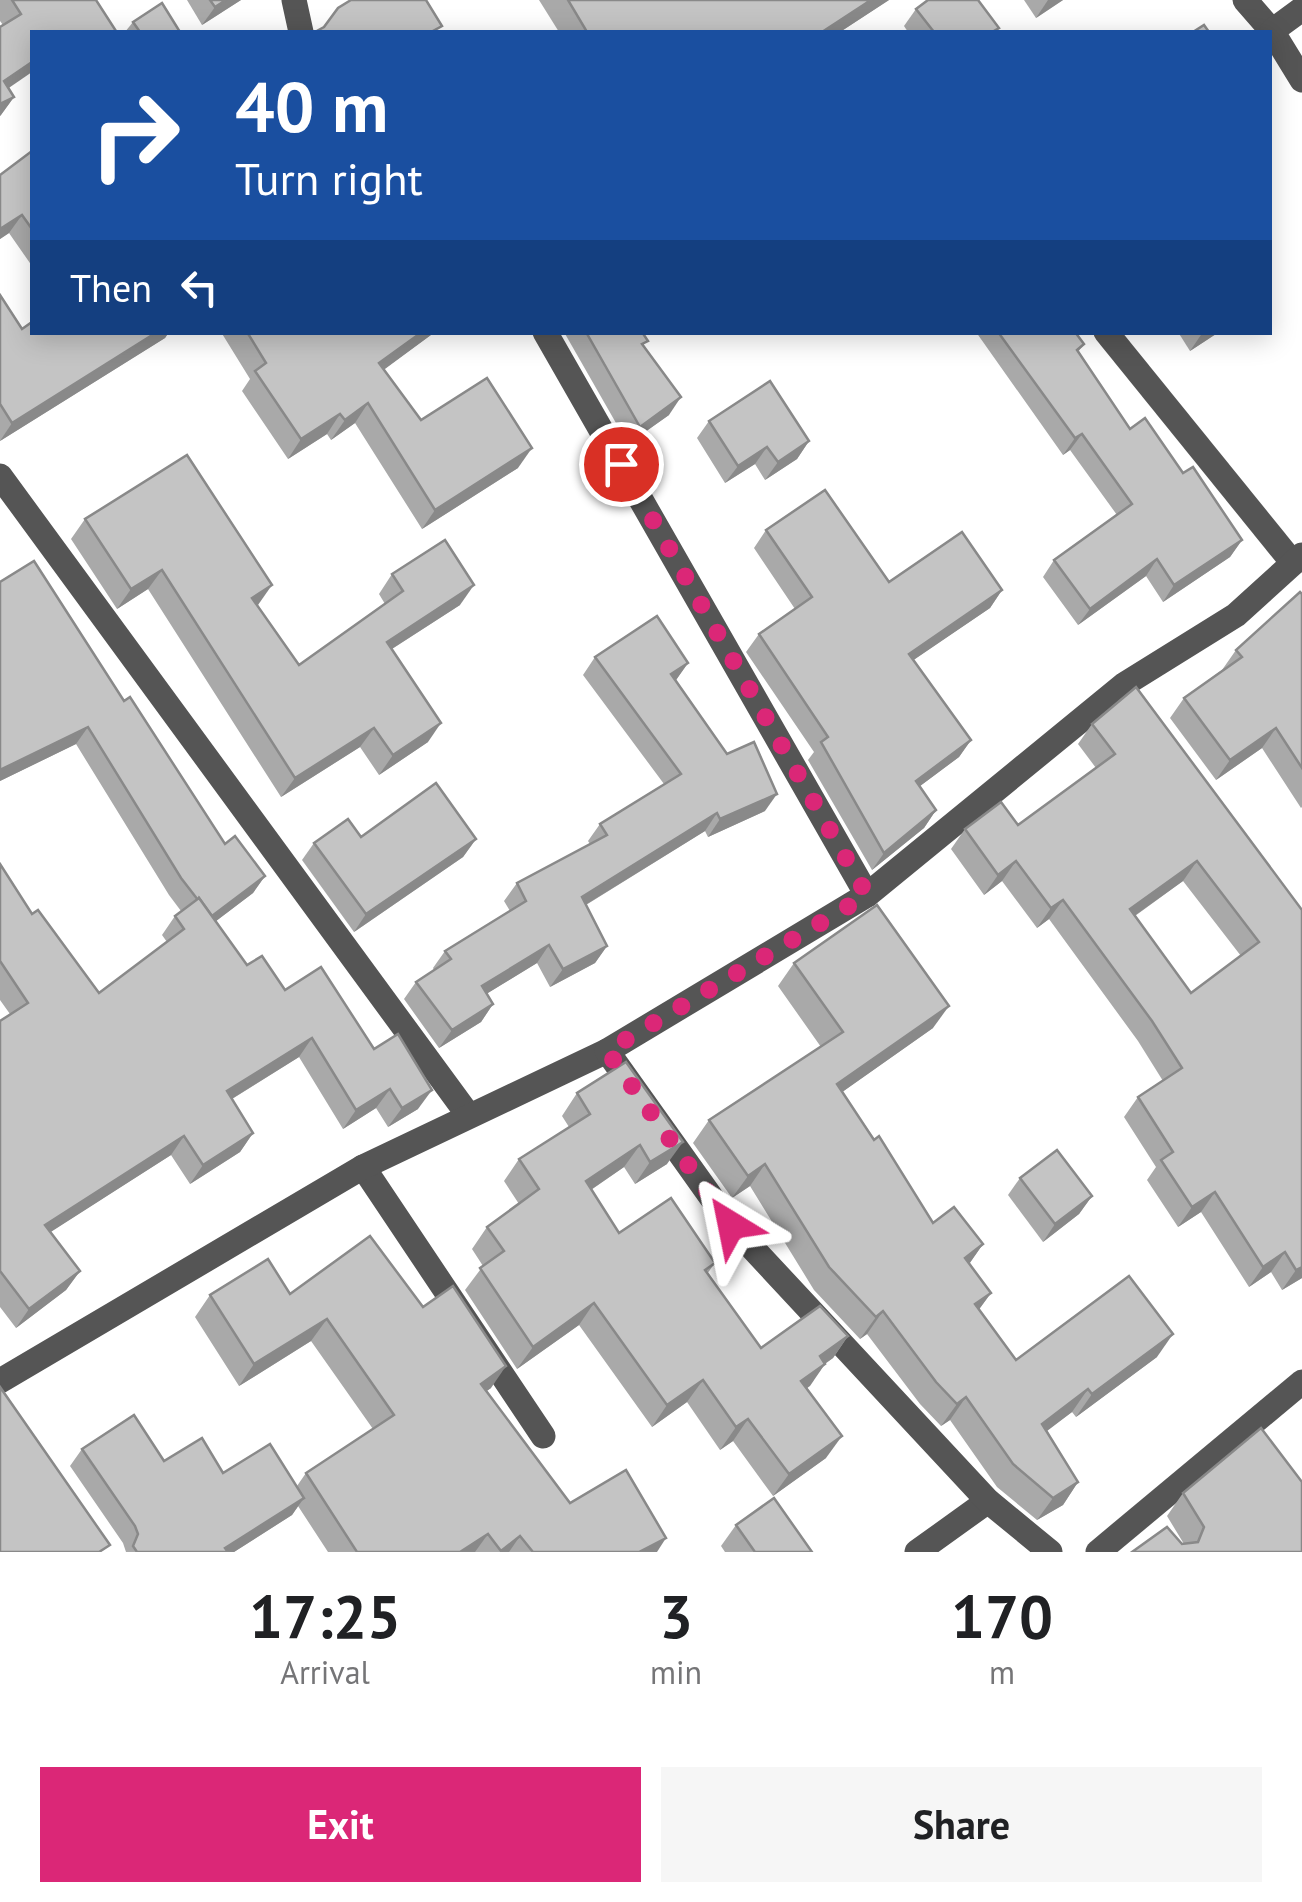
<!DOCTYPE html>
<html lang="en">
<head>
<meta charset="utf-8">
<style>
  :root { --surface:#fff; --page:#f6f6f6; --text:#202124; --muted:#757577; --accent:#db2777 }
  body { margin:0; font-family:"PT Sans",sans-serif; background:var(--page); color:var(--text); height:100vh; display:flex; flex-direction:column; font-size:38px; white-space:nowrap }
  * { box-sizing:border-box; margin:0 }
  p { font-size:32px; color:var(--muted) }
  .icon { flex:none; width:55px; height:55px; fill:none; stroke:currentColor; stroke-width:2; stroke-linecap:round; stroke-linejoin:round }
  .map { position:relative; height:1552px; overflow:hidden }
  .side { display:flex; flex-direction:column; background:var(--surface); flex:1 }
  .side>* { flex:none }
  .guide { position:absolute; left:30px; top:30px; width:1242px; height:305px; border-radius:0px; box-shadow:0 5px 25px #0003; background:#1a4fa0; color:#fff; overflow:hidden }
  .pin { position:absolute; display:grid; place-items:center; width:85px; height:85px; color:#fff; margin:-42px; border:5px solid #fff; border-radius:50%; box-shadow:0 2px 10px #0007 }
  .me { position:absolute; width:110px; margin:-55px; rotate:325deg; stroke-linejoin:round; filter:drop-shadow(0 0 8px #0008) }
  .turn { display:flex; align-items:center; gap:35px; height:210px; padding:0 40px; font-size:45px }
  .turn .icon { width:130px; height:130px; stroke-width:2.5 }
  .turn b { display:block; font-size:70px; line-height:85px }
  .then { display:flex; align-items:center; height:95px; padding:0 40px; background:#0003; gap:20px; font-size:38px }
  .eta { display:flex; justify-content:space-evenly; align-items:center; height:170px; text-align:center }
  .eta b { font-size:60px; font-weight:600; line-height:70px }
  .primary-button { display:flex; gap:20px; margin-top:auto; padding:20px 40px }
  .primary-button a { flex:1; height:115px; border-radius:0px; background:var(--accent); color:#fff; font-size:40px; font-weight:600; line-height:115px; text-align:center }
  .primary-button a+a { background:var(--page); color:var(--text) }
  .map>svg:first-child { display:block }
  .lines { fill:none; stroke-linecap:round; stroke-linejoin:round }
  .minor { stroke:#555; stroke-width:25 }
  .wall { fill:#a9a9a9; fill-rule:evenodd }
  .shaded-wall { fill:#898989 }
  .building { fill:#c4c4c4; stroke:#898989; stroke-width:2.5; fill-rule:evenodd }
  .route { stroke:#db2777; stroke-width:18; stroke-dasharray:0 32.4 }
</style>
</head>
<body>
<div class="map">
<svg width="1302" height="1552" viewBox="0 0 1302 1552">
  <rect width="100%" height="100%" fill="#fff"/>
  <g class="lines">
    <g class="minor">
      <polyline points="294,0 301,32"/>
      <polyline points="1245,0 1272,31 1302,80"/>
      <polyline points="1272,31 1302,9"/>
      <polyline points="545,332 867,895"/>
      <polyline points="1106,332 1293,563"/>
      <polyline points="0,476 469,1116"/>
      <polyline points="363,1167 543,1436"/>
      <polyline points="0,1381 363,1167 607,1051"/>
      <polyline points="917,1552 988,1501"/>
      <polyline points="1050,1552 988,1501 731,1225 607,1051 867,895 1125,684 1236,615 1302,555"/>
      <polyline points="1098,1552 1302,1382"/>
    </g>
  </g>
  <g class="wall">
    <polygon points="0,0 96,0 32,32 8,88 14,97 0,116 0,27 3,25 0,21"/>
    <polygon points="187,0 241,0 202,25"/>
    <polygon points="539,0 889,0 840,32 559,32"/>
    <polygon points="1024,0 1063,0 1036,18"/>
    <polygon points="916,9 999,28 995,32 908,32 904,26"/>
    <polygon points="133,22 180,32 125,32"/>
    <polygon points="32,151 32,266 9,233 0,239 0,175"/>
    <polygon points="0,295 22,329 32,332 169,332 165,338 0,441"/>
    <polygon points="221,332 435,332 384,369 421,420 518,468 422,529 355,423 331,440 327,434 288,459 242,391 250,379"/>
    <polygon points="564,332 642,332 644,346 669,415 628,444"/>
    <polygon points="976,332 1075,332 1084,344 1078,352 1130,429 1183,473 1242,540 1230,557 1163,602 1146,576 1078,625 1043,577 1054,560 1117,515 1070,450 1063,455"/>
    <polygon points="1178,332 1219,332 1190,351"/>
    <polygon points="709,421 809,441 797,459 765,480 755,464 725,483 697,438"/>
    <polygon points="85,519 257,606 299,665 385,604 379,594 392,574 460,605 392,649 428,742 379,775 360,747 281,797 148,589 117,609 71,539"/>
    <polygon points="766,530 889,582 1002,590 990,608 913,660 971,740 959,757 920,786 936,810 924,828 872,870 808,760 814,752 746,652 759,634 795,609 754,548"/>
    <polygon points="0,582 124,701 225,844 265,876 253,893 216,921 247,965 374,1049 418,1109 388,1127 376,1108 343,1129 299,1057 232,1099 253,1133 240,1152 190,1184 171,1155 50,1232 80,1271 66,1290 16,1328 0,1307 0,1021 10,1014 0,1000 0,864 32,914 99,993 167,942 162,935 175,916 181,911 169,895 76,744 0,781"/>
    <polygon points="1302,594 1302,807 1301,808 1262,748 1216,780 1170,718 1184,698 1222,670 1236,650"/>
    <polygon points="595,657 688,663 676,680 765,811 708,837 705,831 586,905 607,946 595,963 550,987 537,963 486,994 493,1004 481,1022 439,1048 404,999 416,982 434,970 433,968 445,951 510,911 504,901 517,883 590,844 588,841 600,824 664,784 583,675"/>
    <path d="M1092,724L1302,910V1278L1282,1290L1271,1272L1249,1287L1201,1212L1178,1227L1147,1180L1156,1167L1124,1117L1138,1097L1163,1081L1138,1041L1049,919L1037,928L1002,881L984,895L951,849L965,829L1018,825L1096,768L1078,744ZM1183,881L1241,956L1191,993L1135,916Z"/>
    <polygon points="361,837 476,839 463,857 354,932 302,860 314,843"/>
    <polygon points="794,963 933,1028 842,1092 933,1223 983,1244 969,1264 991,1293 979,1309 1016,1360 1157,1357 1076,1417 1072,1412 1046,1431 1078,1482 1063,1505 1037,1520 997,1487 950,1420 941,1426 920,1404 867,1334 860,1339 814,1290 750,1186 732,1198 693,1143 709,1120 821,1047 778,986"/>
    <polygon points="577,1093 667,1164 635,1184 624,1167 591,1190 619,1233 715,1263 707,1274 761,1348 848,1336 833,1358 825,1364 807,1388 826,1458 773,1496 733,1441 720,1450 687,1402 652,1427 579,1325 517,1369 465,1290 483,1266 472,1249 487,1227 519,1204 504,1181 519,1159 569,1127 562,1116"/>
    <polygon points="1020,1178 1092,1196 1079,1214 1043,1242 1008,1195"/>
    <polygon points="290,1294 423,1307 491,1388 486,1391 570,1503 657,1552 328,1552 298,1506 292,1515 234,1552 126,1552 123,1543 70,1466 82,1449 164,1461 297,1486 306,1473 373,1429 311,1341 239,1386 195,1317 210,1295"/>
    <polygon points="1183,1493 1302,1552 1182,1544 1184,1544 1167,1516"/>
    <polygon points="736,1525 812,1552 725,1552 721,1546"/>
  </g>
  <g class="shaded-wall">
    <polygon points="226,0 241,0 202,25 215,7"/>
    <polygon points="871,0 889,0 840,32 822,32"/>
    <polygon points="1048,0 1063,0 1036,18"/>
    <polygon points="32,62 32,72 0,94 4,81"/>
    <polygon points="14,97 1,115 0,116 0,104"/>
    <polygon points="22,215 9,233 0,239 0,229"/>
    <polygon points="157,332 169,332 165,338 0,441 12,423"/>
    <polygon points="422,332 435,332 366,383 379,363"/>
    <polygon points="1203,332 1219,332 1190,351"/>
    <polygon points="681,397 669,415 628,444 640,427"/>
    <polygon points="368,403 355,423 331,440 345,420"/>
    <polygon points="340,414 327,434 288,459 301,439"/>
    <polygon points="1082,434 1070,450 1063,455 1075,438"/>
    <polygon points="809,441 797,459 765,480 778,462"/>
    <polygon points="767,447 755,464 725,483 738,466"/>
    <polygon points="532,448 518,468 422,529 435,510"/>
    <polygon points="1242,540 1230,557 1163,602 1174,585"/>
    <polygon points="1157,559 1146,576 1078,625 1090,609"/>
    <polygon points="162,570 148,589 117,609 131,589"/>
    <polygon points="272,585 258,605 238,617 252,598"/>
    <polygon points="474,585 460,605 373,661 387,642"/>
    <polygon points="1002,590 990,608 896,672 909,654"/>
    <polygon points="688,663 676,680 671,674"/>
    <polygon points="441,723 428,742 379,775 393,755"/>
    <polygon points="88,727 76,744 0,781 0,770"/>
    <polygon points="374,728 360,747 281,797 295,778"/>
    <polygon points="1276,728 1262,748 1216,780 1230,760"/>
    <polygon points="971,740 959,757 904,798 916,781"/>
    <polygon points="777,794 765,811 708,837 720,819"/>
    <polygon points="936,810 924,828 872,870 884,853"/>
    <polygon points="717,813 705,831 569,915 582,897"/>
    <polygon points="476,839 463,857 354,932 366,914"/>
    <polygon points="1016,861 1002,881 984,895 998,875"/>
    <polygon points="1197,861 1183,881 1116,929 1130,909"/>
    <polygon points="265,876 253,893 199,934 211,917"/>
    <polygon points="1063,900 1049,919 1037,928 1051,908"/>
    <polygon points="549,945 537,963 470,1004 482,986"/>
    <polygon points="607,946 595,963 550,987 563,969"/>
    <polygon points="493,1004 481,1022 439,1048 452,1030"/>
    <polygon points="949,1006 933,1028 821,1107 837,1084"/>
    <polygon points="312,1038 299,1057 214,1110 227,1091"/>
    <polygon points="390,1089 376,1108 343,1129 356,1110"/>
    <polygon points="432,1090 418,1109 388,1127 402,1108"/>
    <polygon points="253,1133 240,1152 190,1184 203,1165"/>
    <polygon points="184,1136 171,1155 32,1244 45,1225"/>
    <polygon points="683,1142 667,1164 635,1184 650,1162"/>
    <polygon points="640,1145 624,1167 570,1204 586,1181"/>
    <polygon points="765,1164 750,1186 732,1198 748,1176"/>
    <polygon points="1215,1192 1201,1212 1178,1227 1192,1207"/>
    <polygon points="1092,1196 1079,1214 1043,1242 1055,1224"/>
    <polygon points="983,1244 967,1267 965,1258"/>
    <polygon points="1285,1252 1271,1272 1249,1287 1263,1267"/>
    <polygon points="1302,1267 1302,1278 1282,1290 1296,1270"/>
    <polygon points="80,1271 66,1290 16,1328 29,1309"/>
    <polygon points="991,1293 975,1315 975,1304"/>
    <polygon points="594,1303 579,1325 517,1369 533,1347"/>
    <polygon points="883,1311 867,1334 860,1339 876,1317"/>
    <polygon points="327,1319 311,1341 239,1386 254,1364"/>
    <polygon points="1173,1334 1157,1357 1076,1417 1092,1394"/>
    <polygon points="848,1336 833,1358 804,1378 820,1356"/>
    <polygon points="825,1364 810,1386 786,1403 801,1381"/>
    <polygon points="506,1366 491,1388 466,1406 481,1384"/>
    <polygon points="703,1380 687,1402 652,1427 667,1405"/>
    <polygon points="1088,1389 1072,1412 1026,1447 1042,1424"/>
    <polygon points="966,1397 950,1420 941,1426 957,1404"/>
    <polygon points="748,1419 733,1441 720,1450 736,1427"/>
    <polygon points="842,1436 826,1458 773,1496 789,1474"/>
    <polygon points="1078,1482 1063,1505 1037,1520 1053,1498"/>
    <polygon points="304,1498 292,1515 234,1552 223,1552 225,1548"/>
    <polygon points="488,1534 475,1552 460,1552"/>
    <polygon points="520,1536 509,1552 500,1552 501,1551"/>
    <polygon points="666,1538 657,1552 639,1552"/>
  </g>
  <g class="building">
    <polygon points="12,0 96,0 116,31 32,32 32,62 4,81 14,97 0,104 0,27 21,14"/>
    <polygon points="210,0 226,0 215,7"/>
    <polygon points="351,0 426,0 442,26 431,32 315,32 324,27 338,8"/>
    <polygon points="568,0 871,0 822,32 587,32"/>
    <polygon points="928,0 978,0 999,28 992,32 934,32 916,9"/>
    <polygon points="162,3 180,32 140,32 133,22"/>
    <polygon points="1204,25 1209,32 1193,32"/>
    <polygon points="32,151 32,229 22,215 0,229 0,175"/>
    <polygon points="0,295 22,329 32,322 32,332 157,332 12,423 0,404"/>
    <polygon points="247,332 422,332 379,363 421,420 487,378 532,448 435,510 368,403 345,420 340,414 301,439 255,371 266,363"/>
    <polygon points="586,332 642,332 648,341 642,344 681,397 640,427"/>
    <polygon points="998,332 1075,332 1084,344 1077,350 1130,429 1145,418 1183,473 1193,467 1242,540 1174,585 1157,559 1090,609 1054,560 1132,504 1082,434 1075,438"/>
    <polygon points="770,381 809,441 778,462 767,447 738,466 709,421"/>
    <polygon points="187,455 272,585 252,598 299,665 403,591 392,574 445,540 474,585 387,642 441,723 393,755 374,728 295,778 162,570 131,589 85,519"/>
    <polygon points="825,490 889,582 962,532 1002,590 909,654 971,740 916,781 936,810 884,853 821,742 828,737 759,634 812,597 766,530"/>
    <polygon points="34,561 124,701 130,697 225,844 235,836 265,876 212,916 199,898 198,900 181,878 88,727 0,770 0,582"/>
    <polygon points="1300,592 1302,594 1302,768 1276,728 1230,760 1184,698 1242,657 1236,650"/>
    <polygon points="657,616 688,663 671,674 727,754 754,742 777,794 720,819 717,813 582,897 607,946 563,969 549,945 482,986 493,1004 452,1030 416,982 451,959 445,951 526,901 517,883 607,835 600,824 681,774 595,657"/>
    <path d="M1136,687L1302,910V1267L1296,1270L1285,1252L1263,1267L1215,1192L1192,1207L1161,1160L1173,1152L1138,1097L1182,1068L1152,1021L1063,900L1051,908L1016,861L998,875L965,829L1001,802L1018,825L1115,754L1092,724ZM1197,861L1259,942L1191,993L1130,909Z"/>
    <polygon points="436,783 476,839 366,914 314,843 348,819 361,837"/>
    <polygon points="0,864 32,914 38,910 99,993 184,929 175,916 199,898 247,965 262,956 285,990 321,967 374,1049 398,1034 432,1090 402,1108 390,1089 356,1110 312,1038 227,1091 253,1133 203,1165 184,1136 45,1225 80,1271 29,1309 0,1271 0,1021 28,1003 0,961"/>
    <polygon points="877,905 949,1006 837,1084 874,1140 879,1136 933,1223 954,1207 983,1244 965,1258 991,1293 975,1304 1016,1360 1129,1276 1173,1334 1092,1394 1088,1389 1042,1424 1078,1482 1053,1498 1013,1464 966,1397 957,1404 936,1382 883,1311 876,1317 829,1267 765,1164 748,1176 709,1120 843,1032 794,963"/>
    <polygon points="626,1062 683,1142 650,1162 640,1145 586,1181 619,1233 671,1198 715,1263 705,1270 761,1348 820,1306 848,1336 820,1356 825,1364 801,1381 842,1436 789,1474 748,1419 736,1427 703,1380 667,1405 594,1303 533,1347 480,1268 504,1251 487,1227 539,1189 519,1159 590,1114 577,1093"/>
    <polygon points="1057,1150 1092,1196 1055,1224 1020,1178"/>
    <polygon points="370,1236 423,1307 453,1286 506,1366 481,1384 570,1503 626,1470 666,1538 639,1552 533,1552 520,1536 501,1551 488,1534 460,1552 357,1552 306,1473 394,1415 327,1319 254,1364 210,1295 268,1259 290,1294"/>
    <polygon points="0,1387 110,1545 99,1552 0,1552"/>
    <polygon points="134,1415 164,1461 202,1438 223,1473 270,1444 304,1498 225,1548 228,1552 137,1552 133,1546 138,1534 135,1526 82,1449"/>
    <polygon points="1261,1428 1302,1482 1302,1552 1132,1552 1167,1527 1182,1544 1198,1542 1204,1527 1183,1493"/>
    <polygon points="774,1498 812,1552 755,1552 736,1525"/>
  </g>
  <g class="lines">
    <polyline class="route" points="621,464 867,895 607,1051 731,1225"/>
  </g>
</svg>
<div class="pin" style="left:621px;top:464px;background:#d93025"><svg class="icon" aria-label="arrive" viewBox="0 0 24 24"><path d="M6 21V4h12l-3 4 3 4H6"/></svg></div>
<svg class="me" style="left:731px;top:1225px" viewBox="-20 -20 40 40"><path d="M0-17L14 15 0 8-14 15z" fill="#db2777" stroke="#fff" stroke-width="4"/></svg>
<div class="guide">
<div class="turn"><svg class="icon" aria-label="right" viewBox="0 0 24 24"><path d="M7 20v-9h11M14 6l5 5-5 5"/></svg><div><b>40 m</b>Turn right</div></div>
<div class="then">Then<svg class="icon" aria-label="left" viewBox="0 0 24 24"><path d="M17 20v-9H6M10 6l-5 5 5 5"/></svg></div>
</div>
</div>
<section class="side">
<div class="eta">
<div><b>17:25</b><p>Arrival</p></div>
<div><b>3</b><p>min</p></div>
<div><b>170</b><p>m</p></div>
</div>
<div class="primary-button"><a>Exit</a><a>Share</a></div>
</section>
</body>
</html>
